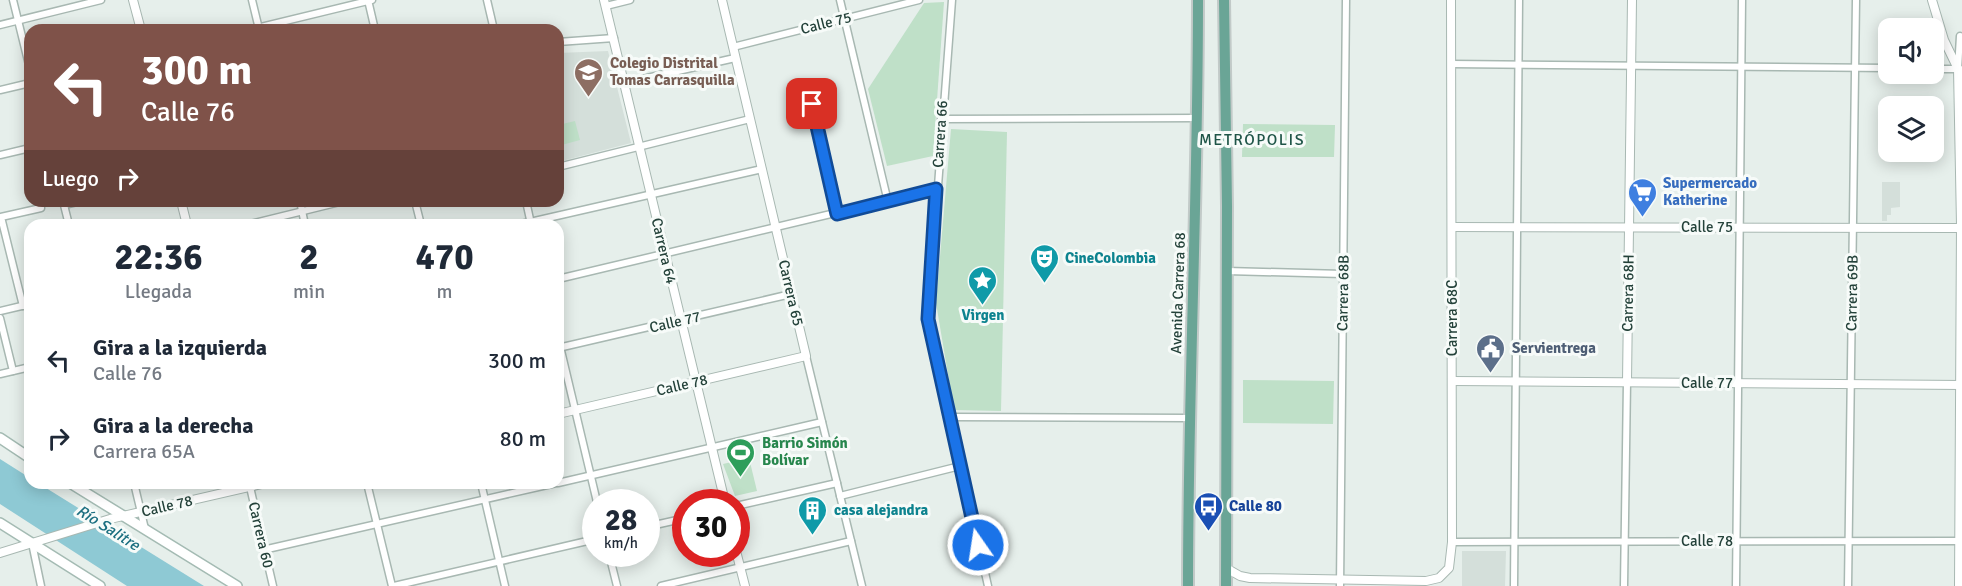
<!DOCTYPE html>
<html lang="es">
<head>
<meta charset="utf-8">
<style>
  :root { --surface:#fff; --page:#f6f6f7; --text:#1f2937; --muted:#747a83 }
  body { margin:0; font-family:Signika,sans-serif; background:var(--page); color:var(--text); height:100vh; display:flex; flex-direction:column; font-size:22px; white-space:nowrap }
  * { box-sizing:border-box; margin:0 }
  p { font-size:20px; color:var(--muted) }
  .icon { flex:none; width:33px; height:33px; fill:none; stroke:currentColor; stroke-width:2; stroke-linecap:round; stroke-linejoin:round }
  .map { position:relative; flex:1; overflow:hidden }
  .sheet { position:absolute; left:24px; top:219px; width:540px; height:270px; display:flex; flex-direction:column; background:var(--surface); border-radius:18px; box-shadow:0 3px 15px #0003 }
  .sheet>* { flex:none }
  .banner { position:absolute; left:24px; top:24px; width:540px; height:183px; border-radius:18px; box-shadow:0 3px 15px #0003; background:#7f5249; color:#fff; overflow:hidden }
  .fabs { position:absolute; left:1878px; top:18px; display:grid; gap:12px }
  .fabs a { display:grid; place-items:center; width:66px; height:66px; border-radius:12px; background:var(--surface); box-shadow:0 3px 15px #0003; font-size:30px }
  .speed { position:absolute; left:582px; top:489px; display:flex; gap:12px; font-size:30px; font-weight:700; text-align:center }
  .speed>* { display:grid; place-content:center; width:78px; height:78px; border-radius:50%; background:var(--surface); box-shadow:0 3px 15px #0003; line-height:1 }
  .speed small { font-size:15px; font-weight:400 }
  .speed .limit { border:9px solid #d22; background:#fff; color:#111 }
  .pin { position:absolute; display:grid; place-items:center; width:51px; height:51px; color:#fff; margin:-26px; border-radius:12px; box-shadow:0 3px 9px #0006 }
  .me { position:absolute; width:66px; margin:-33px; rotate:347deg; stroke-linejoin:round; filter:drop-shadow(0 0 4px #0008) }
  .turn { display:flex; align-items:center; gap:21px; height:126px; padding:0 18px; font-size:27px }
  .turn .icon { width:78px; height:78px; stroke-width:2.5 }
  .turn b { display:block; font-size:42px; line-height:51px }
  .then { display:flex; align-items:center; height:57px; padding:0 18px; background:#0003; gap:12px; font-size:22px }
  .eta { display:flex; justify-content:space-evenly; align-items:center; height:102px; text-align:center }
  .eta b { font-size:36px; font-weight:800; line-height:42px }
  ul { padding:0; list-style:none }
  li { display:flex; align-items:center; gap:18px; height:78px; padding:0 18px }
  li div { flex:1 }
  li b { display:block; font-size:22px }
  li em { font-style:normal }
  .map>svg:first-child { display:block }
  .built { fill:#d4dfda }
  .green { fill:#bfe0c8 }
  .water { fill:#8ec9d4 }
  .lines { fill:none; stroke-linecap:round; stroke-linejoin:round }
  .minor-casing { stroke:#a8b8b2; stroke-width:9 }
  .tertiary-casing { stroke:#a8b8b2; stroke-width:10 }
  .secondary-casing { stroke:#a4bbb3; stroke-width:12 }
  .primary-casing { stroke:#c2cac8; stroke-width:14 }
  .minor { stroke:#fff; stroke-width:6 }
  .tertiary { stroke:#fff; stroke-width:8 }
  .secondary { stroke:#fff; stroke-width:9 }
  .primary { stroke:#6aa596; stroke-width:10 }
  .route-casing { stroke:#114b97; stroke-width:15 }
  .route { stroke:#1a73e8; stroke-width:10 }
  .labels { text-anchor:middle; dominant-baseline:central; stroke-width:6; stroke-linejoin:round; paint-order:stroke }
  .street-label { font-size:15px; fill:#24423a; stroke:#f7fbf9 }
  .education-label { font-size:15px; font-weight:bold; fill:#785e54; stroke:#f7fbf9; text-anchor:start }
  .shop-label { font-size:15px; font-weight:bold; fill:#366cbe; stroke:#f7fbf9; text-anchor:start }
  .culture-label { font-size:15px; font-weight:bold; fill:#0d838f; stroke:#f7fbf9; text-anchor:start }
  .service-label { font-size:15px; font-weight:bold; fill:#4e5e75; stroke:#f7fbf9; text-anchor:start }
  .leisure-label { font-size:15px; font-weight:bold; fill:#27864d; stroke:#f7fbf9; text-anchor:start }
  .transit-label { font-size:15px; font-weight:bold; fill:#164399; stroke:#f7fbf9; text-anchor:start }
  .neighbourhood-label { font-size:16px; letter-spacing:1.5px; fill:#1f5548; stroke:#f7fbf9 }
  .water-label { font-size:16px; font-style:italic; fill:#1c6f80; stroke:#f7fbf9 }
</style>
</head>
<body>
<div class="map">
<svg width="1962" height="586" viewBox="0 0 1962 586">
  <rect width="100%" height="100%" fill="#e6efeb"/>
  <g class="built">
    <polygon points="608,51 631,143 558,162 558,53"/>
    <polygon points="1882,182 1900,182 1900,207 1891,208 1891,215 1887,215 1887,221 1882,221"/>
    <polygon points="1462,551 1506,551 1505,586 1462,586"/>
  </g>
  <g class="green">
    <polygon points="944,2 933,156 887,166 868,89 924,3"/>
    <polygon points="575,121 580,140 558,146 558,125"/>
    <polygon points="1243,124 1335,125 1334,157 1242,157"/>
    <polygon points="951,129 1007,132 1001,411 954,410 936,303"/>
    <polygon points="1243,380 1334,381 1333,424 1243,423"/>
    <polygon points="749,458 757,491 735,496 723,464"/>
  </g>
  <polygon class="water" points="0,459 30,478 30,483 38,483 204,586 127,586 0,504"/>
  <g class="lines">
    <defs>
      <g id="minor">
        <polyline points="13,0 30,69"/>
        <polyline points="252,0 259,29"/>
        <polyline points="368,0 375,30"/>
        <polyline points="487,0 494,30"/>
        <polyline points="840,0 888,202"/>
        <polyline points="952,0 928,319 988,586"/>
        <polyline points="606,6 630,0"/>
        <polyline points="0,25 101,0"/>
        <polyline points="248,30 372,0"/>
        <polyline points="558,42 614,38"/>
        <polyline points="733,47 919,0"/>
        <polyline points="1452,64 1888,68"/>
        <polyline points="1934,69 1960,69"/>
        <polyline points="1958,69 1960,36"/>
        <polyline points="625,83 735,58"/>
        <polyline points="0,90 30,83"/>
        <polyline points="811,103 837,214"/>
        <polyline points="941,119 1198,118"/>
        <polyline points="0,155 30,148"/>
        <polyline points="558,167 750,119"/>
        <polyline points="63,201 69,225"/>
        <polyline points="300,201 305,225"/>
        <polyline points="415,201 421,225"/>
        <polyline points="526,201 531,224"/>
        <polyline points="64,205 81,201"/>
        <polyline points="246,225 344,201"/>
        <polyline points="517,225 762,169"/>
        <polyline points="1227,271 1343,274"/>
        <polyline points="558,279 936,189"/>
        <polyline points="23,306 1,217 41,208"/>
        <polyline points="0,311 30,304"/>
        <polyline points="0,318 13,371"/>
        <polyline points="558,338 597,502"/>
        <polyline points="558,348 791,294"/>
        <polyline points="806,356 862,586"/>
        <polyline points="0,374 30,367"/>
        <polyline points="950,417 1188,418"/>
        <polyline points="134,483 145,529"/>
        <polyline points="367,483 392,586"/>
        <polyline points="481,483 505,586"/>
        <polyline points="558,483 822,422"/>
        <polyline points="250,487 273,586"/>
        <polyline points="840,496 960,466"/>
        <polyline points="736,506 837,483"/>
        <polyline points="646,527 686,518"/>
        <polyline points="1452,542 1961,541"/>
        <polyline points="32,543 41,586"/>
        <polyline points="263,550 556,483"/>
        <polyline points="609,554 617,586"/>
        <polyline points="394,586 596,539"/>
        <polyline points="661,586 851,541"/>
        <polyline points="1340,586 1346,0"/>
        <polyline points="1514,586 1519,0"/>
        <polyline points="1624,586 1627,382"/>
        <polyline points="1736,586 1742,0"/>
        <polyline points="1848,586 1856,0"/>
      </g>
      <g id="tertiary">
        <polyline points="133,0 141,30"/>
        <polyline points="604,0 725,502"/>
        <polyline points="1932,0 1944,40 1958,69 1961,225 1959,586"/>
        <polyline points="181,201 187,225"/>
        <polyline points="1452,227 1962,228"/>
        <polyline points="1452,381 1962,385"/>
        <polyline points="1627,382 1632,0"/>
        <polyline points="558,414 806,356 722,0"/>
        <polyline points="736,551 745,586"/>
        <polyline points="0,553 110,519 266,483"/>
        <polyline points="1226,568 1240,576 1250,578 1426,581 1439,578 1449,568 1452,542 1451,0"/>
      </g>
      <g id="secondary">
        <polyline points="0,438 30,458"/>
        <polyline points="70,483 237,586"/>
        <polyline points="0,523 100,586"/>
      </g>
      <g id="primary">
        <polyline points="1224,0 1227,206 1226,586"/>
        <path d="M1188,586C1188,391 1198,195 1198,0"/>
      </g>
    </defs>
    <use href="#minor" class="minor-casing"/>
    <use href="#tertiary" class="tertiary-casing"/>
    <use href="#secondary" class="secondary-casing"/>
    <use href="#primary" class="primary-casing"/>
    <use href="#minor" class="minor"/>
    <use href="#tertiary" class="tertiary"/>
    <use href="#secondary" class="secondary"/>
    <use href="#primary" class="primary"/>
  </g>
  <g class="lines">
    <defs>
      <polyline id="route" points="812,104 837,214 936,189 928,319 978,545"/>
    </defs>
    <use href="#route" class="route-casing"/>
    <use href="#route" class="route"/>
  </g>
  <defs>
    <symbol id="school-pin" viewBox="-11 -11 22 30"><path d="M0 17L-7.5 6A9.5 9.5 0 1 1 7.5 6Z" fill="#8d6e63" stroke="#f7fbf9"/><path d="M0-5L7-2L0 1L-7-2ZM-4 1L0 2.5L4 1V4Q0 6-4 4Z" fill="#fff"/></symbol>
    <symbol id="supermarket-pin" viewBox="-11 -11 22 30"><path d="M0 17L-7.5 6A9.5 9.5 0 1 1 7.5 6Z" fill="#3f7fe0" stroke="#f7fbf9"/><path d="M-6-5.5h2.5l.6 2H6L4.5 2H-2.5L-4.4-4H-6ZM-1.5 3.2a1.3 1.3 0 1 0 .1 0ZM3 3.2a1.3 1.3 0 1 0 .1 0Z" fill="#fff"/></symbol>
    <symbol id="theatre-pin" viewBox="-11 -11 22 30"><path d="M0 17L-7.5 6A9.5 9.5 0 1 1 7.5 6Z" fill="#0f9aa8" stroke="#f7fbf9"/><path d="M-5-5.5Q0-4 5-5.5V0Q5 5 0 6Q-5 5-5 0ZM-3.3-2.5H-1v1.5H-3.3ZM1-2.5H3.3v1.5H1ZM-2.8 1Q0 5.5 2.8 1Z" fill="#fff"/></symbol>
    <symbol id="sight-pin" viewBox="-11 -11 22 30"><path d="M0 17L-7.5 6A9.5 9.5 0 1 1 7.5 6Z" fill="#0f9aa8" stroke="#f7fbf9"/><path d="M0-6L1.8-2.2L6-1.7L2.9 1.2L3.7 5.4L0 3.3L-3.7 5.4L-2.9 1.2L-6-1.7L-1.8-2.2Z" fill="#fff"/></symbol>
    <symbol id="civic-pin" viewBox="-11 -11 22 30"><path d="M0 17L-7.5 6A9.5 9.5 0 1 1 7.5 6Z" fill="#5c6f8a" stroke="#f7fbf9"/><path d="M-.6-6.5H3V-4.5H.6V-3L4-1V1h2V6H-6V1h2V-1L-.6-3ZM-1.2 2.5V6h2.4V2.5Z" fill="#fff"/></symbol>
    <symbol id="stadium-pin" viewBox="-11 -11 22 30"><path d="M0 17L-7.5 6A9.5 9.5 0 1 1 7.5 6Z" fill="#2e9e5b" stroke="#f7fbf9"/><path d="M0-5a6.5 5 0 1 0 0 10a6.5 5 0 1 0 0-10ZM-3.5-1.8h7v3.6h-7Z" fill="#fff"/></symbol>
    <symbol id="bus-pin" viewBox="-11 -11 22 30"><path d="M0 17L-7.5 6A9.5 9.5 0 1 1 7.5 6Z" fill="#1a4fb4" stroke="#f7fbf9"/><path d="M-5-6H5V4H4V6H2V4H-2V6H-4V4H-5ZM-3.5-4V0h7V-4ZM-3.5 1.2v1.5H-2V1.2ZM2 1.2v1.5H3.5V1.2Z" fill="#fff"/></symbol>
    <symbol id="building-pin" viewBox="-11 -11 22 30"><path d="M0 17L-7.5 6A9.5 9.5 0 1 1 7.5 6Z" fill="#0f9aa8" stroke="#f7fbf9"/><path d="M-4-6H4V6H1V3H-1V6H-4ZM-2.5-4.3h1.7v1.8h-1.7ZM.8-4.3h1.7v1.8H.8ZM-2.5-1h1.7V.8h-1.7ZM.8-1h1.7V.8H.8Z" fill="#fff"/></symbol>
  </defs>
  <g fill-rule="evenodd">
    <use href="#school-pin" x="572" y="56" width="33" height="45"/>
    <use href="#supermarket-pin" x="1626" y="176" width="33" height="45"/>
    <use href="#theatre-pin" x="1028" y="242" width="33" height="45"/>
    <use href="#sight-pin" x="966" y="264" width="33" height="45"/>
    <use href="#civic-pin" x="1474" y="332" width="33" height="45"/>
    <use href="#stadium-pin" x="724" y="436" width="33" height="45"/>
    <use href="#bus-pin" x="1192" y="490" width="33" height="45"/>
    <use href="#building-pin" x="796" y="494" width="33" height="45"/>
  </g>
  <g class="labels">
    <g class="street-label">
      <text transform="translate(826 23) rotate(-14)">Calle 75</text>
      <text transform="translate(940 134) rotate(-86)">Carrera 66</text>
      <text x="1707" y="227">Calle 75</text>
      <text transform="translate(664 251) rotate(77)">Carrera 64</text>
      <text transform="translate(791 293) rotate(77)">Carrera 65</text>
      <text transform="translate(1178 293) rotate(-88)">Avenida Carrera 68</text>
      <text transform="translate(1343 293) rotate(-89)">Carrera 68B</text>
      <text transform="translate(1628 293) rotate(-89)">Carrera 68H</text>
      <text transform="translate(1852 293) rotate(-89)">Carrera 69B</text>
      <text transform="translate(1452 318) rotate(-90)">Carrera 68C</text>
      <text transform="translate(675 322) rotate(-13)">Calle 77</text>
      <text x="1707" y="383">Calle 77</text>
      <text transform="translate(682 385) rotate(-13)">Calle 78</text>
      <text transform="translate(167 506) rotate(-13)">Calle 78</text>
      <text transform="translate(261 535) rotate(77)">Carrera 60</text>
      <text x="1707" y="541">Calle 78</text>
    </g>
    <g class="education-label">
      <text x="610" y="63">Colegio Distrital<tspan x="610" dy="17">Tomas Carrasquilla</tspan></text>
    </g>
    <g class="shop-label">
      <text x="1663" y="183">Supermercado<tspan x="1663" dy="17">Katherine</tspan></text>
    </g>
    <g class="culture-label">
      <text x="1065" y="258">CineColombia</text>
      <text x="983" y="315" text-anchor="middle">Virgen</text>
      <text x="834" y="510">casa alejandra</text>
    </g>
    <g class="service-label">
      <text x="1512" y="348">Servientrega</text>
    </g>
    <g class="leisure-label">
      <text x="762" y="443">Barrio Simón<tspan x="762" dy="17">Bolívar</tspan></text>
    </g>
    <g class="transit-label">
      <text x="1229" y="506">Calle 80</text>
    </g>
    <g class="neighbourhood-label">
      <text x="1252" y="140">METRÓPOLIS</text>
    </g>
    <g class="water-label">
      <text transform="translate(108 528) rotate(32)">Río Salitre</text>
    </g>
  </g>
</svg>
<div class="fabs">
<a><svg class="icon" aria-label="sound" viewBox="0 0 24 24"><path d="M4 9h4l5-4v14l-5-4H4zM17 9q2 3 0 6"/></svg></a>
<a><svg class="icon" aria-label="layers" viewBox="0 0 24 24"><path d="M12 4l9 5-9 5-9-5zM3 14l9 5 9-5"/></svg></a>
</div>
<div class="speed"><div>28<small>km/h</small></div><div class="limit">30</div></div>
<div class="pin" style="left:812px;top:104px;background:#d93025"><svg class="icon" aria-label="arrive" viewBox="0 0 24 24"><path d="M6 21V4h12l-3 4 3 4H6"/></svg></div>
<svg class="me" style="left:978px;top:545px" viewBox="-20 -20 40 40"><circle r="17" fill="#1a73e8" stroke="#fff" stroke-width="3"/><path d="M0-11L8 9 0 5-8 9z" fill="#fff"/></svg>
<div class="banner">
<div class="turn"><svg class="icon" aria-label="left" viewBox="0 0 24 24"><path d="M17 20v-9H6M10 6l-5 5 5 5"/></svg><div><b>300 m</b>Calle 76</div></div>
<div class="then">Luego<svg class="icon" aria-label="right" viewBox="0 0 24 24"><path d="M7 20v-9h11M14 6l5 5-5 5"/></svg></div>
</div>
<section class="sheet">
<div class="eta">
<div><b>22:36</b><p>Llegada</p></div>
<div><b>2</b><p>min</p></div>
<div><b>470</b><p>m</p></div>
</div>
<ul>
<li><svg class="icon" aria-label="left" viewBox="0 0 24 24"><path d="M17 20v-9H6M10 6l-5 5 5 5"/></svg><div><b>Gira a la izquierda</b><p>Calle 76</p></div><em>300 m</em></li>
<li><svg class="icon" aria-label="right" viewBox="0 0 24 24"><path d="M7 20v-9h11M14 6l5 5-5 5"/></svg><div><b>Gira a la derecha</b><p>Carrera 65A</p></div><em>80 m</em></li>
</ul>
</section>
</div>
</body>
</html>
